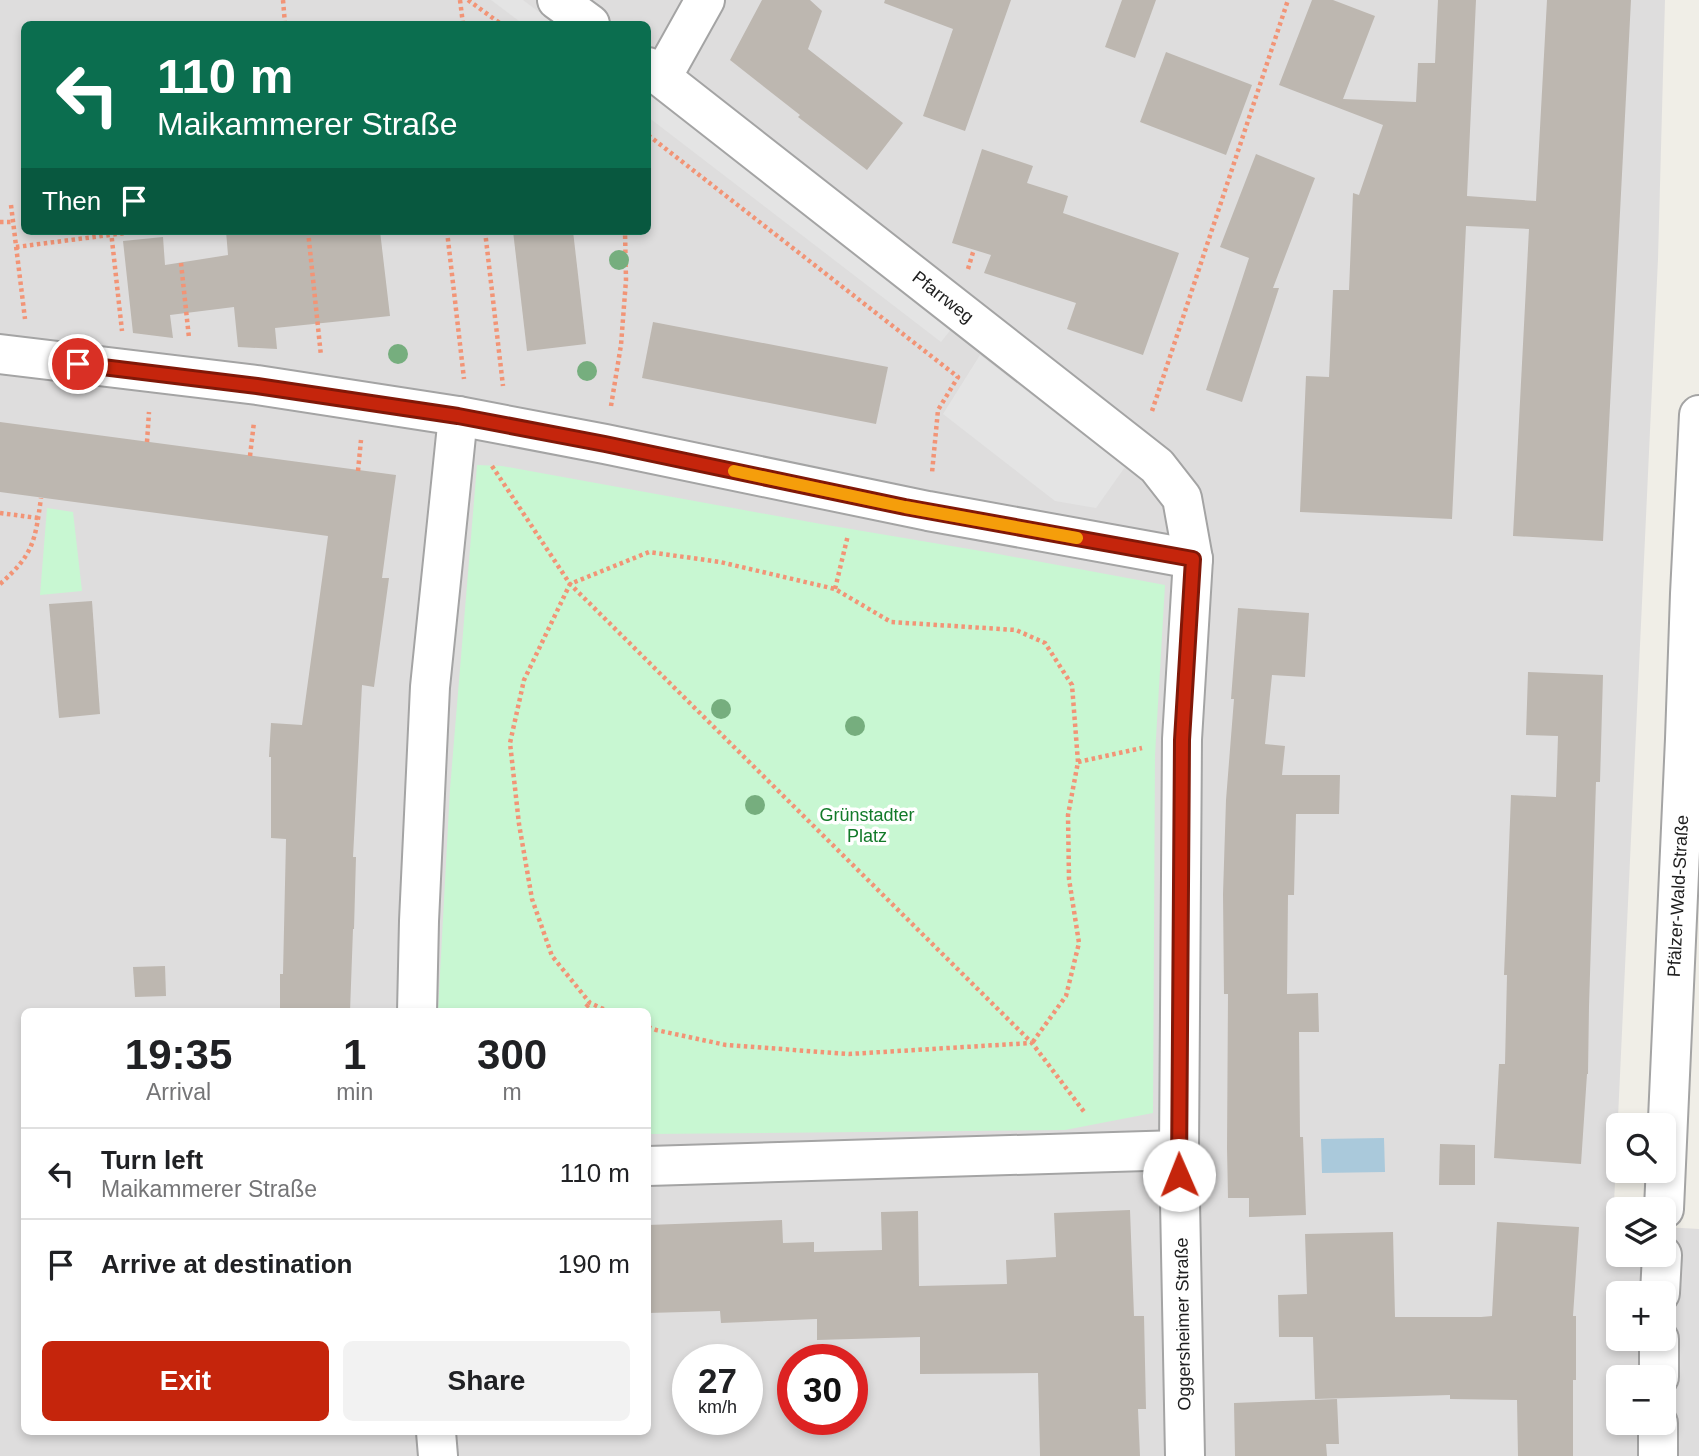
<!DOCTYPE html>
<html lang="en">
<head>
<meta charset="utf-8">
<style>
  :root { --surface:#fff; --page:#f2f2f2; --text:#202124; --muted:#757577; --line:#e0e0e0; --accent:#c5250c }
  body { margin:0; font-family:Arial,sans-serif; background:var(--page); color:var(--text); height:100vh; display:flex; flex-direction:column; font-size:26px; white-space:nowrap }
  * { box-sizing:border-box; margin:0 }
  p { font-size:23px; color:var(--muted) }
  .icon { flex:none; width:38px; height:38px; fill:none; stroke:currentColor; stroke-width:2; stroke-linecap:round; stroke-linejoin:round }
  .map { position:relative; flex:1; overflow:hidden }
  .sheet { position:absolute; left:21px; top:1008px; width:630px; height:427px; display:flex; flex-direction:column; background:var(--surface); border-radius:10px; box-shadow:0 4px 10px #0003 }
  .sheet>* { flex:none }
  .top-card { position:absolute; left:21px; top:21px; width:630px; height:214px; border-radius:10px; box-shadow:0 4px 10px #0003; background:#0b6e4f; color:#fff; overflow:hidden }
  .buttons { position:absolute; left:1606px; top:1113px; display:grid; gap:14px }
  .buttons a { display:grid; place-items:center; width:70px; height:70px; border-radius:10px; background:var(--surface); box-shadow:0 4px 10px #0003; font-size:35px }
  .speed { position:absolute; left:672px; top:1344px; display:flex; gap:14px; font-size:35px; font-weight:700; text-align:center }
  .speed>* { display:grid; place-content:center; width:91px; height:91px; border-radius:50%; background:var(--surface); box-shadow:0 4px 10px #0003; line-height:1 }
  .speed small { font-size:18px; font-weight:400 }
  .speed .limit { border:10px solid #d22; background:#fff; color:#111 }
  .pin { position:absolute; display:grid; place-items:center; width:60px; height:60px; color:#fff; margin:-30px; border:4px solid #fff; border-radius:50%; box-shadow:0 2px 7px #0007 }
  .me { position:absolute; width:77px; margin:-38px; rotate:359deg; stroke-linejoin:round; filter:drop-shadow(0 0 5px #0008) }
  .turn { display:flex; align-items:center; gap:24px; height:147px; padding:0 21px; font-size:32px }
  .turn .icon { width:91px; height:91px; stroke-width:2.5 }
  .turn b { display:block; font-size:49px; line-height:60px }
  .then { display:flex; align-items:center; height:66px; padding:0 21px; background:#0003; gap:14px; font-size:26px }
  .eta { display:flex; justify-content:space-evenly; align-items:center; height:119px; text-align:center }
  .eta b { font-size:42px; font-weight:700; line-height:49px }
  .cta { display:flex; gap:14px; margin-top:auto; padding:14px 21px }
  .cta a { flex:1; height:80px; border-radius:10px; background:var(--accent); color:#fff; font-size:28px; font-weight:700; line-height:80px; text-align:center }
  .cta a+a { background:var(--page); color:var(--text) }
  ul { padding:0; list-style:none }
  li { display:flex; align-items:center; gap:21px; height:91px; padding:0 21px; border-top:2px solid var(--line) }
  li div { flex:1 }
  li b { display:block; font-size:26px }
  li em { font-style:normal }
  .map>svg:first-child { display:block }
  .residential { fill:#dedddd; fill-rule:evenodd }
  .park { fill:#c8f7d2 }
  .parking { fill:#e4e4e4 }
  .water { fill:#aac9db }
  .building { fill:#bdb7b0 }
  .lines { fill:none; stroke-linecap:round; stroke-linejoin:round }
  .minor-casing { stroke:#a4a4a4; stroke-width:42 }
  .path { stroke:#f29476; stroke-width:4.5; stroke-dasharray:3.5 3.5; stroke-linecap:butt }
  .minor { stroke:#fff; stroke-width:38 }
  .tree { fill:#76ae7e }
  .route-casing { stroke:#801808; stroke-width:18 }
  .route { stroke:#c5250c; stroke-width:12 }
  .slow { stroke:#f59e0b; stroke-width:12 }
  .labels { text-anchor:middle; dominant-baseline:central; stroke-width:7; stroke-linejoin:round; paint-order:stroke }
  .street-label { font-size:18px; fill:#202020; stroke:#fff }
  .park-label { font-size:18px; fill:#127a29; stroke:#fff }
</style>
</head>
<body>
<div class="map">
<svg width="1699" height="1456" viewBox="0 0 1699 1456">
  <rect width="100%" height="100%" fill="#f0eee7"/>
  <path class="residential" d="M0,0H1665L1658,259L1613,1225L1619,1226V1255H1664V1227L1699,1229V1456H0ZM24,24H648V231H24ZM24,1012H648V1432H24ZM1619,1293H1664V1339H1619ZM688,1360H747V1419H688ZM793,1360H852V1419H793ZM1619,1377H1664V1423H1619Z"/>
  <g class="park">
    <polygon points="477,465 502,466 821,524 993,553 1165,585 1155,755 1153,1113 1065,1130 648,1134 648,1012 438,1011 450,789"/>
    <polygon points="47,508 73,512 82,591 40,595"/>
  </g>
  <g class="parking">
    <polygon points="491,0 523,0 555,24 523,24"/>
    <polygon points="648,94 713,143 952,328 941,342 648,117"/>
    <polygon points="980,355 1125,467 1096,508 1055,501 943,414"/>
  </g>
  <polygon class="water" points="1384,1138 1385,1172 1322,1173 1321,1139"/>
  <g class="building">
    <polygon points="762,0 810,0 822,11 808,49 903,123 867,170 798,117 800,115 730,60"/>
    <polygon points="885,0 1011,0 965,131 923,116 953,29 884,3"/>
    <polygon points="1122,0 1156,0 1135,58 1105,47"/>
    <polygon points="1312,0 1333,0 1375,16 1343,99 1416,102 1418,63 1435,63 1438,0 1476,0 1467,196 1536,201 1547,0 1631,0 1603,541 1513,536 1529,229 1466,226 1452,519 1300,512 1306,376 1329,377 1333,290 1349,290 1353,193 1359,195 1383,125 1279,85"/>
    <polygon points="1166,52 1252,85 1226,155 1140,122"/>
    <polygon points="982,149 1033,166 1027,183 1068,196 1063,213 1179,253 1143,355 1067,329 1076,303 984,273 991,255 952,243"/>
    <polygon points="1256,154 1315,178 1273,288 1279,288 1242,402 1206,390 1249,258 1220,247"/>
    <polygon points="226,231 380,231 390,316 275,328 277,349 238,347 234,307 170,315 173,338 133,333 123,241 163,237 165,265 228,255"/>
    <polygon points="513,231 573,231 586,344 527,351"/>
    <polygon points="653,322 888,367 876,424 642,378"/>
    <polygon points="0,422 396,475 382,578 389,578 374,687 362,685 353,857 356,857 354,929 353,929 350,1012 280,1012 280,974 283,974 286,839 271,838 271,757 269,757 271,723 302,725 328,536 0,492"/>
    <polygon points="92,601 100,714 59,718 49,604"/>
    <polygon points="1238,608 1309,613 1305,677 1272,675 1265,744 1285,746 1282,775 1340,775 1339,814 1296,814 1294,895 1288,895 1287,994 1318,993 1319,1032 1299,1032 1300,1137 1303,1137 1306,1215 1249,1217 1249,1198 1228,1198 1227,1148 1228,994 1224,994 1223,894 1226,800 1234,699 1231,699"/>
    <polygon points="1528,672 1603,675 1600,782 1596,782 1589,1006 1588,1074 1587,1074 1581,1164 1494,1158 1499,1064 1505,1064 1507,975 1504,975 1511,795 1556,797 1558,736 1526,735"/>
    <polygon points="165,966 166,996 135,997 133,967"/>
    <polygon points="1440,1144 1475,1145 1475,1185 1439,1185"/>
    <polygon points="1130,1210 1134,1316 1144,1316 1146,1409 1138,1409 1140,1456 1040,1456 1038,1373 920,1374 920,1337 817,1340 817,1319 721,1323 720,1311 648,1313 648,1225 782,1220 783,1243 814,1242 814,1252 882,1250 881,1212 918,1211 919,1286 1007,1284 1006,1260 1056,1257 1054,1213"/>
    <polygon points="1497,1222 1579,1227 1573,1316 1576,1316 1576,1380 1573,1380 1573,1456 1518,1456 1517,1400 1450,1399 1450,1395 1315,1399 1313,1337 1279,1337 1278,1295 1307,1294 1305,1234 1393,1232 1395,1317 1481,1317 1492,1316"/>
    <polygon points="1337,1399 1339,1444 1326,1444 1327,1456 1235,1456 1234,1403"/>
  </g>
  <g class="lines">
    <defs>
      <g id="minor">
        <polyline points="557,0 590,24"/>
        <polyline points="648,67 1138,451 1157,466 1182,498 1193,559 1182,739 1179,1150 1185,1456"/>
        <polyline points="662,77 705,0"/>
        <polyline points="0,354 257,385 458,416 605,444 928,511 1193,559"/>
        <polyline points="417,1012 419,921 430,687 458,416"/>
        <polyline points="648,1166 1179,1150"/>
        <polyline points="1664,1209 1685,739 1690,594 1699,415"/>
        <polyline points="1660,1293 1662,1255"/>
        <polyline points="1659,1377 1659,1339"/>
        <polyline points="436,1432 438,1456"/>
        <polyline points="1658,1456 1658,1423"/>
      </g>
    </defs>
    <use href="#minor" class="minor-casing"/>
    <g class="path">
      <polyline points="283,0 285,24"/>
      <polyline points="460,0 463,24"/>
      <polyline points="468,0 501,24"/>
      <polyline points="648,135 958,377 938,410 932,473"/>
      <polyline points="11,205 25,319"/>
      <polyline points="0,222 13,222"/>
      <polyline points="111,231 122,331"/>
      <polyline points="308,231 321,356"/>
      <polyline points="447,231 464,379"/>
      <polyline points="485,231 503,386"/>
      <polyline points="16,247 141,231"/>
      <polyline points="181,263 189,338"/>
      <polyline points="968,269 974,249"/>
      <polyline points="611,406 621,345 626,280 625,231"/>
      <polyline points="1152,411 1288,0"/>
      <polyline points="147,442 149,412"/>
      <polyline points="250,456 254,422"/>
      <polyline points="492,466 570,584 1032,1043 1085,1113"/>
      <polyline points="358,471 361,440"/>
      <polyline points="0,513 38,518"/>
      <path d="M0,584C34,554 35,541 41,498"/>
      <polyline points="835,589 848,535"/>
      <polyline points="1078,762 1142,748"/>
      <polyline points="581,1012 590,1003"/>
      <polyline points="610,1012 590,1003 552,956 532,899 519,824 510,743 524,680 570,584 649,552 720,562 835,589 891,622 1016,630 1045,643 1072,685 1078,762 1068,815 1069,879 1079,943 1066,996 1032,1043"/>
      <polyline points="648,1027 656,1030 726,1045 849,1054 1031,1043"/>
    </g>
    <use href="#minor" class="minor"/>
  </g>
  <g class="tree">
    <circle cx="619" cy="260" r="10"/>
    <circle cx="398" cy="354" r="10"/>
    <circle cx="587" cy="371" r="10"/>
    <circle cx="721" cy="709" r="10"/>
    <circle cx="855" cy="726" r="10"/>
    <circle cx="755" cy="805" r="10"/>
  </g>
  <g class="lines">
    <defs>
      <polyline id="route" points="78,364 257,386 458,416 605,444 905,507 1193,559 1182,740 1179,1175"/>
    </defs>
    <use href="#route" class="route-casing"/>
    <use href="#route" class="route"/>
    <polyline class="slow" points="734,471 905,507 1077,538"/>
  </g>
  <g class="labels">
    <g class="street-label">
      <text transform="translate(943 297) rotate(38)">Pfarrweg</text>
      <text transform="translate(1678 896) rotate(-87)">Pfälzer-Wald-Straße</text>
      <text transform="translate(1183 1324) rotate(-91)">Oggersheimer Straße</text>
    </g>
    <g class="park-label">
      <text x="867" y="815">Grünstadter<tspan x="867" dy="21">Platz</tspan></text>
    </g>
  </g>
</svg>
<div class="buttons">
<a><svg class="icon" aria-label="search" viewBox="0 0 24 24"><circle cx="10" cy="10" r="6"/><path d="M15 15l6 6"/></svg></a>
<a><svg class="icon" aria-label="layers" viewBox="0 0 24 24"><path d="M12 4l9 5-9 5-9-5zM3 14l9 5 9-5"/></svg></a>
<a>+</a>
<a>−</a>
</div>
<div class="speed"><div>27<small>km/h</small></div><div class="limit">30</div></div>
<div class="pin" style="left:78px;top:364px;background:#d93025"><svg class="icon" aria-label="arrive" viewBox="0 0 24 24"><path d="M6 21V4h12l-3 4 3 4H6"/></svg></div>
<svg class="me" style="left:1179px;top:1175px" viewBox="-20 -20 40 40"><circle r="19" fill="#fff"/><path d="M0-13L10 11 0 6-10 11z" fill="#c5250c"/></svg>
<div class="top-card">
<div class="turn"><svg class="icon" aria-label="left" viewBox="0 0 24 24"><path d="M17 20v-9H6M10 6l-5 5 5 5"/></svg><div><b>110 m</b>Maikammerer Straße</div></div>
<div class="then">Then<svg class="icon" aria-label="arrive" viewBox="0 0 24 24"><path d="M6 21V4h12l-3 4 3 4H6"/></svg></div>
</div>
<section class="sheet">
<div class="eta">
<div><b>19:35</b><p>Arrival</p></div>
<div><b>1</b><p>min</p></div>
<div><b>300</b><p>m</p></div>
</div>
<ul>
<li><svg class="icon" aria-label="left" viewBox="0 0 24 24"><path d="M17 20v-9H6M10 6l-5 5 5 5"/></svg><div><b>Turn left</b><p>Maikammerer Straße</p></div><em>110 m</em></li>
<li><svg class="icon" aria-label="arrive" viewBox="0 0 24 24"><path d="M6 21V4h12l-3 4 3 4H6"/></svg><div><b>Arrive at destination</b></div><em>190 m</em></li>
</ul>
<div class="cta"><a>Exit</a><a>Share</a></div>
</section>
</div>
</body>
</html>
